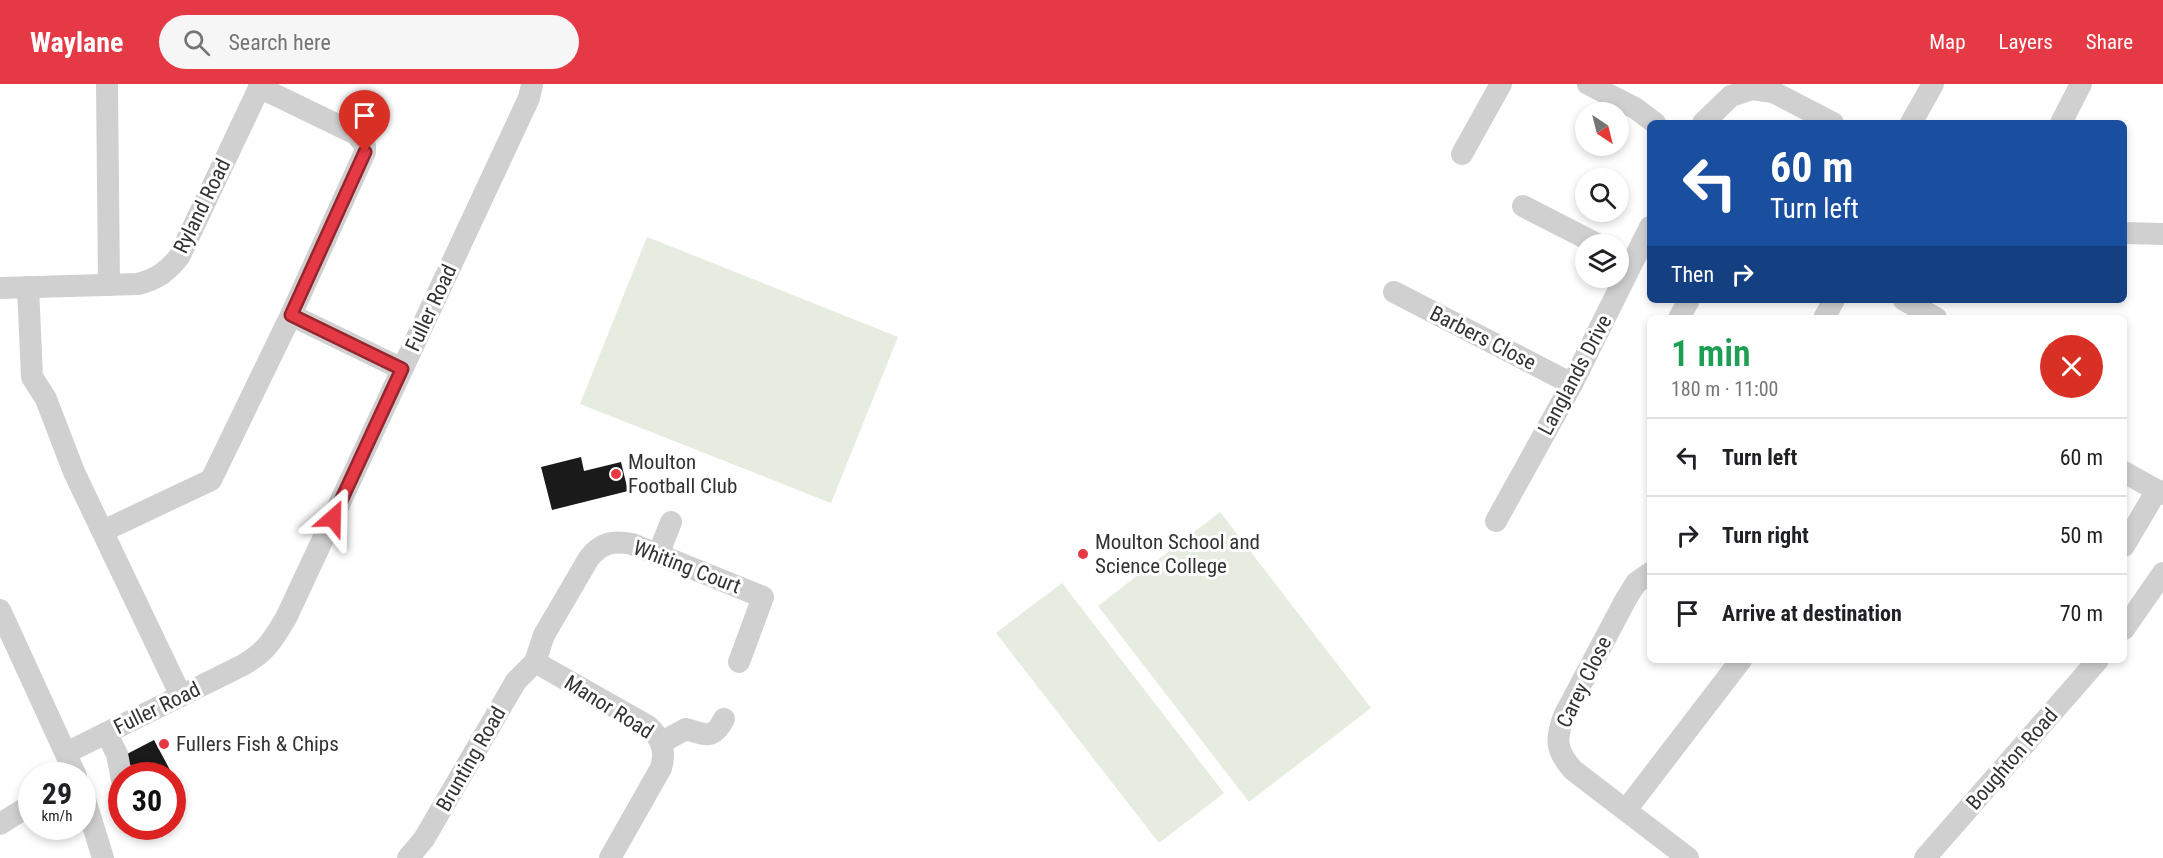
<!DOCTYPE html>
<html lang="en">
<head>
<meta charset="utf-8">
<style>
  :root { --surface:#fff; --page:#f6f6f6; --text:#202124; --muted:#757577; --line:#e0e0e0; --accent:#e63946 }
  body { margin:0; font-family:"Roboto Condensed",sans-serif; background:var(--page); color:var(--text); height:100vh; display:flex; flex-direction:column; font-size:22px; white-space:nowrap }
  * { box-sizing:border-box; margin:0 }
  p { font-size:20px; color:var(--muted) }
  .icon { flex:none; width:33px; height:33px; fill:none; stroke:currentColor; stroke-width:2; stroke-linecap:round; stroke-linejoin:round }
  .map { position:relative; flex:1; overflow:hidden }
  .drawer { position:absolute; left:1647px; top:231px; width:480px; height:348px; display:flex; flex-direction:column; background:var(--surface); border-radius:9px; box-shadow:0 3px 9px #0003 }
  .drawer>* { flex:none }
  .guide { position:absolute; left:1647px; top:36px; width:480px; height:183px; border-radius:9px; box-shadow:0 3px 9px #0003; background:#1a4fa0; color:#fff; overflow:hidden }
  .needle { width:39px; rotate:145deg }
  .controls { position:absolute; left:1575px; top:18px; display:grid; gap:12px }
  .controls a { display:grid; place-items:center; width:54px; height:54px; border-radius:50%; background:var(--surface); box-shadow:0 3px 9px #0003; font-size:30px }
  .speed { position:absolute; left:18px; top:678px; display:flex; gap:12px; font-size:30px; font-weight:700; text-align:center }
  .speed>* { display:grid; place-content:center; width:78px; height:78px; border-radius:50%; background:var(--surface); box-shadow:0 3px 9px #0003; line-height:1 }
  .speed small { font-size:15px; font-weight:400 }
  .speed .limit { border:9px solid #d22; background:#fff; color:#111 }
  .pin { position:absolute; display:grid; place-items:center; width:51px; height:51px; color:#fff; margin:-62px -26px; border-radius:50% 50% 50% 0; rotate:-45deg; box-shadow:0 0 6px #0007 }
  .pin .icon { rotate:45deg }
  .me { position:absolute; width:66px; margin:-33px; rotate:25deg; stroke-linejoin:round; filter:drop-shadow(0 0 4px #0008) }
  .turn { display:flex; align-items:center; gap:21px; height:126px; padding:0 24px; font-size:27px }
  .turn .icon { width:78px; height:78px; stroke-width:2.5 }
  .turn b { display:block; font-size:42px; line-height:51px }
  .then { display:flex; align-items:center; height:57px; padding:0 24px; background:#0003; gap:12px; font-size:22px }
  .round { display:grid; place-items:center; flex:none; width:63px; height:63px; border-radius:32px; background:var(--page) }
  .head { display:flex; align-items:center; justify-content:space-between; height:102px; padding:0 24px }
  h1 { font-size:36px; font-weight:600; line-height:45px; color:#1e9e55 }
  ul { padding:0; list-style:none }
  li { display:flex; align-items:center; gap:18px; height:78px; padding:0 24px; border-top:2px solid var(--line) }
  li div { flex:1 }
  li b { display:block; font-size:22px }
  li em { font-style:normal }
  header { display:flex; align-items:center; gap:36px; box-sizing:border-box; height:84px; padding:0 30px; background:var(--accent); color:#fff }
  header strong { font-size:28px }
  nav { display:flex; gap:33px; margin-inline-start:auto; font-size:21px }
  .search { width:420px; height:54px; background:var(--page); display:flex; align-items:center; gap:15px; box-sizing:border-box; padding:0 21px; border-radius:33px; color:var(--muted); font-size:22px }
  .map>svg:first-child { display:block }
  .green { fill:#e6ecdf }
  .building { fill:#1a1a1a }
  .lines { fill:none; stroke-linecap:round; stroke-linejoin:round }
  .minor { stroke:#d0d0d0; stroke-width:22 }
  .route-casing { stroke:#96252e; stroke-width:15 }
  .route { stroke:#e63946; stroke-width:10 }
  .poi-dot { fill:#e63946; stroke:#fff; stroke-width:2 }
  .labels { text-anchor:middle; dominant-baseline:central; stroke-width:6; stroke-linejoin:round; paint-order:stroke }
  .street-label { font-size:21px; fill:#333; stroke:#fff }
  .poi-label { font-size:21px; fill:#333; stroke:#fff; text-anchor:start }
</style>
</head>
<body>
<header>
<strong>Waylane</strong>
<div class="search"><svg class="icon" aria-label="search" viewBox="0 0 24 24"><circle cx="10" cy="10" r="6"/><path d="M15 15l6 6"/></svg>Search here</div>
<nav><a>Map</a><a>Layers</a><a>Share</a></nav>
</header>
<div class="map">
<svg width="2163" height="774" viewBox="0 0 2163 774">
  <rect width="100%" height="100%" fill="#fff"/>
  <g class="green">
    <polygon points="647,153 898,253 831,419 580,320"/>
    <polygon points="1220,428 1371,624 1249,718 1098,522"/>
    <polygon points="1062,499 1224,709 1159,759 996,549"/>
  </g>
  <g class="building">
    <polygon points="581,373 584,387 621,378 628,407 552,426 541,383"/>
    <polygon points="154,656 170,686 160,692 136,692 125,671"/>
  </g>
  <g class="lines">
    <g class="minor">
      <polyline points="107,0 109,201"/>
      <polyline points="1588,0 1635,24 1655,39"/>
      <polyline points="1703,39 1731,12 1752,5 1773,8 1833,39"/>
      <polyline points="1911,39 1933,0"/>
      <polyline points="2061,39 2081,0"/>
      <polyline points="1462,70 1501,0"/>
      <polyline points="1523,122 1597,160"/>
      <polyline points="2124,149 2163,150"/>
      <polyline points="28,203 32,293 46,315 74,388 181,612"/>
      <path d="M0,204L138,200C157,195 167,188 179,173L261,0"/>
      <polyline points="1394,208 1572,300"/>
      <polyline points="1904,216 1936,234"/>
      <polyline points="291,231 402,285"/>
      <polyline points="1679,234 1689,216"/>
      <polyline points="1824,234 1834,216"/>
      <polyline points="2124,388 2163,410"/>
      <polyline points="1496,437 1572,300 1650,143"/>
      <polyline points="103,447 211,396 291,231 365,68 365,61 356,50 259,3"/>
      <polyline points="2124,462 2157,406"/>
      <polyline points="658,471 671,438"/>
      <path d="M1650,489L1636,499L1626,515L1564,632C1555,656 1556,667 1573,686L1688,774"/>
      <polyline points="0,526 76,692"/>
      <polyline points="2124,545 2163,489"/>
      <path d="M535,578L648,642C662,655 666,666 661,684L610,774"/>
      <polyline points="106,649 117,670 122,696"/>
      <path d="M662,658L686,645C706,651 713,656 724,635"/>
      <path d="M66,669L243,581C267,567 272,557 286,534L529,14L532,1"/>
      <polyline points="82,706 103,774"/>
      <polyline points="1626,726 1741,576"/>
      <polyline points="0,740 32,720"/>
      <path d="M408,774L424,755L516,597L535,578L544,551L589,474C601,459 613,456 632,460L763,513L739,578"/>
      <polyline points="1925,774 2098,576"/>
    </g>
  </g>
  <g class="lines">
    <defs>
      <polyline id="route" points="333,434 402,285 291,231 365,68"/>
    </defs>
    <use href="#route" class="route-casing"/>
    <use href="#route" class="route"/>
  </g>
  <g class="poi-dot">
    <circle cx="616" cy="390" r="6"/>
    <circle cx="1083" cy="470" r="6"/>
    <circle cx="164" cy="660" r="6"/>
  </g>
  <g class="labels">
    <g class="street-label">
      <text transform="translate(202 122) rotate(-64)">Ryland Road</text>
      <text transform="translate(431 224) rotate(-65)">Fuller Road</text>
      <text transform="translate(1483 254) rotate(27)">Barbers Close</text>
      <text transform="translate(1575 291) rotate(-62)">Langlands Drive</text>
      <text transform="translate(687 483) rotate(21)">Whiting Court</text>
      <text transform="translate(1584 598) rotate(-64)">Carey Close</text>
      <text transform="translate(609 623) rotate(32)">Manor Road</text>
      <text transform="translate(157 624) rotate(-26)">Fuller Road</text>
      <text transform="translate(471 675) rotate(-60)">Brunting Road</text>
      <text transform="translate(2012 675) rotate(-49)">Boughton Road</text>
    </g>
    <g class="poi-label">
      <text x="628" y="378">Moulton<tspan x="628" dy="24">Football Club</tspan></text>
      <text x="1095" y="458">Moulton School and<tspan x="1095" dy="24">Science College</tspan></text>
      <text x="176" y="660">Fullers Fish &amp; Chips</text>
    </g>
  </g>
</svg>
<div class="controls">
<a><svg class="needle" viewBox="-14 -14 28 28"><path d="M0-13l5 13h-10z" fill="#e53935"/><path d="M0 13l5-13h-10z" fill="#757577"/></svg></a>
<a><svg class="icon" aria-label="search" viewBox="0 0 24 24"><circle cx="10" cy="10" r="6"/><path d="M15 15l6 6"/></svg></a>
<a><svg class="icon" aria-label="layers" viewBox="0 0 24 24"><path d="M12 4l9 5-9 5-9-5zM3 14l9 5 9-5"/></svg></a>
</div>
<div class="speed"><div>29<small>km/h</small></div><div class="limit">30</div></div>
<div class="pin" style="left:365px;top:68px;background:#d93025"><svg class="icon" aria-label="arrive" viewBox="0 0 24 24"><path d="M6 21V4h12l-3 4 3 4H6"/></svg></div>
<svg class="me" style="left:333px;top:434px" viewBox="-20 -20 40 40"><path d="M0-17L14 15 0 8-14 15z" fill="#e63946" stroke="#fff" stroke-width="4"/></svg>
<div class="guide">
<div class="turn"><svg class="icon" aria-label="left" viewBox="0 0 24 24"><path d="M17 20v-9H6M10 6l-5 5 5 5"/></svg><div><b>60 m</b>Turn left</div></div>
<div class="then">Then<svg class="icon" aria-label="right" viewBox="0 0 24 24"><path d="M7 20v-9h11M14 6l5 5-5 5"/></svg></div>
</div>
<section class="drawer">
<div class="head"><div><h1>1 min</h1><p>180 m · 11:00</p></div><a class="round" style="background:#d93025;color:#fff"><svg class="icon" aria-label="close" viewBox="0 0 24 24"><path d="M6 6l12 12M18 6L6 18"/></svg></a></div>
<ul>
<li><svg class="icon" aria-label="left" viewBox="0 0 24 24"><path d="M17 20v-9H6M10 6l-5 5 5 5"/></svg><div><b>Turn left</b></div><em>60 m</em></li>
<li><svg class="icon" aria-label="right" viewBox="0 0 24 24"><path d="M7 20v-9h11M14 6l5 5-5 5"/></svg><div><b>Turn right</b></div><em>50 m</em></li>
<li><svg class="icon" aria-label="arrive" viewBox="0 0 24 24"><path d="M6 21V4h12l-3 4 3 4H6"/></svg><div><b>Arrive at destination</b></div><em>70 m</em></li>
</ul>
</section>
</div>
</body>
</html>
